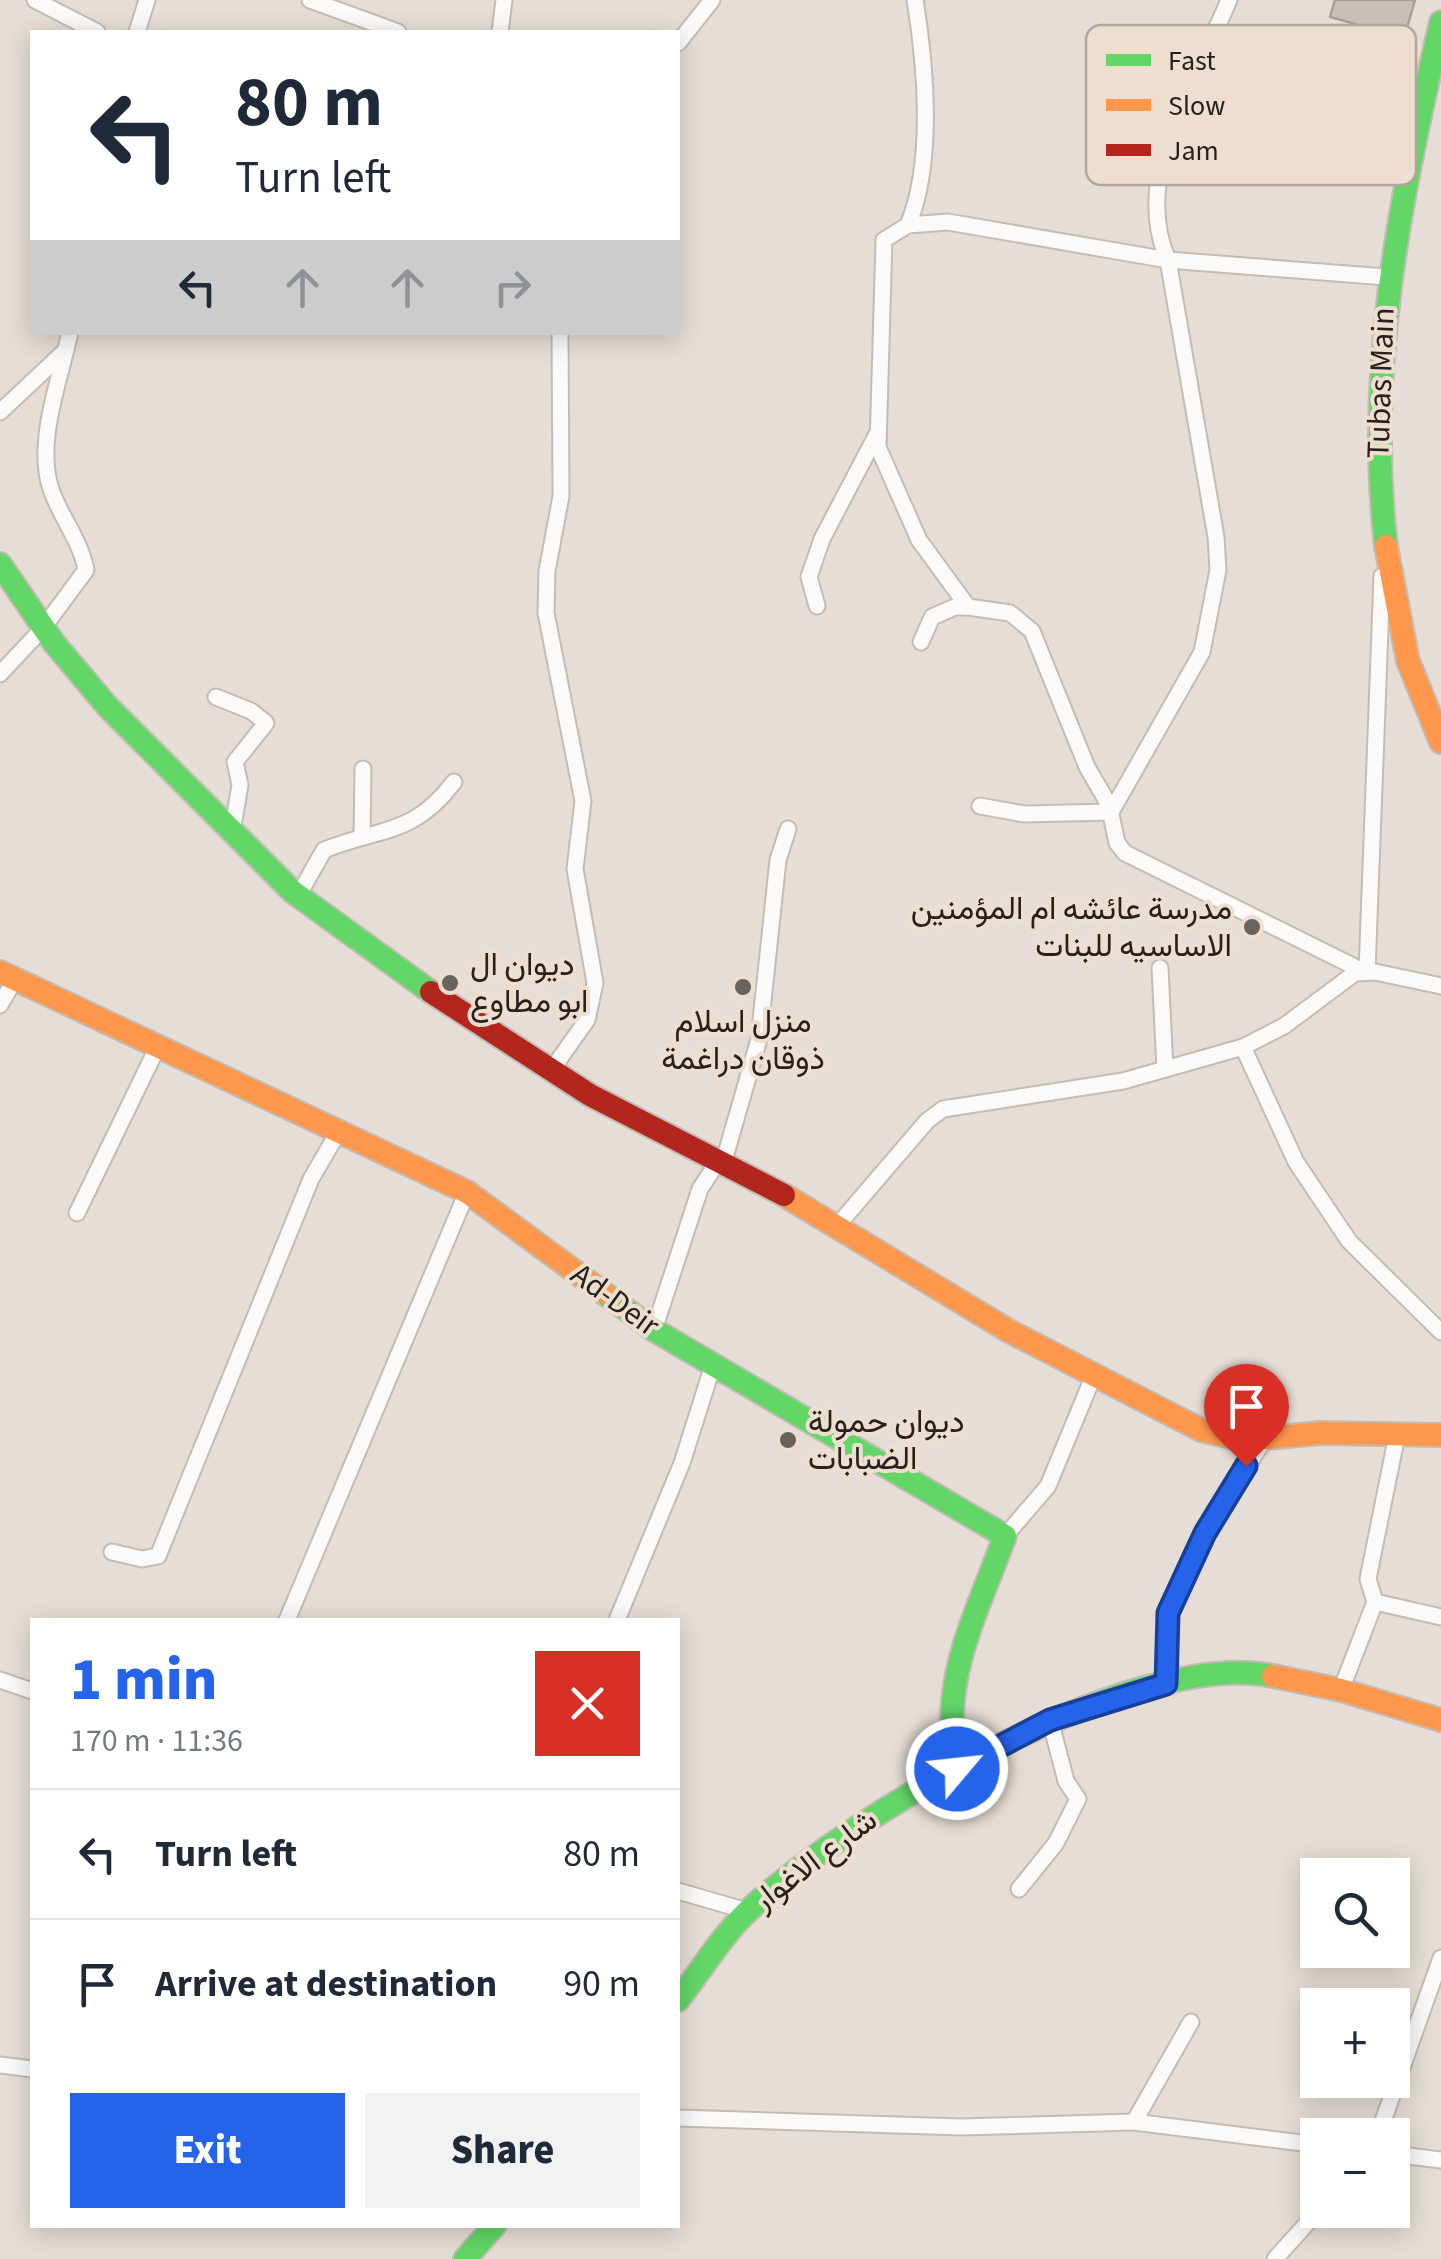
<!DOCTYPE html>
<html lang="en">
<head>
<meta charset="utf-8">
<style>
  :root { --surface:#fff; --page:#f2f2f3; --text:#1f2937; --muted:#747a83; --line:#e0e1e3; --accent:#2563eb }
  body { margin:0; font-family:"Source Sans 3",Vazirmatn,sans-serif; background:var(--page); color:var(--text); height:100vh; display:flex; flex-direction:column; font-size:38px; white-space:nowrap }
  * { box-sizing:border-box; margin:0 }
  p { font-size:32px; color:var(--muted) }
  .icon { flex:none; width:55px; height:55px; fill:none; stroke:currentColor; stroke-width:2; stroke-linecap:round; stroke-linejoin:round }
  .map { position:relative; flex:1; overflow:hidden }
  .drawer { position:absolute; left:30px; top:1618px; width:650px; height:610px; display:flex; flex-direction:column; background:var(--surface); border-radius:0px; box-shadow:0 5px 25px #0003 }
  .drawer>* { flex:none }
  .banner { position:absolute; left:30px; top:30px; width:650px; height:305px; border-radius:0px; box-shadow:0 5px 25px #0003; background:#fff; color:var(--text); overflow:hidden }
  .buttons { position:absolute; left:1300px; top:1858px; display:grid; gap:20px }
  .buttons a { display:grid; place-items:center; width:110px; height:110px; border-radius:0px; background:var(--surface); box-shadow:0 5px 25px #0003; font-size:50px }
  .pin { position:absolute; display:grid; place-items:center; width:85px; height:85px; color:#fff; margin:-102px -42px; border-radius:50% 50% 50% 0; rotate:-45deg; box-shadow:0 0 10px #0007 }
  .pin .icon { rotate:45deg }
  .me { position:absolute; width:110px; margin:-55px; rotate:62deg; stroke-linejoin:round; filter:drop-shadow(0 0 8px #0008) }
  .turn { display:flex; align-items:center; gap:35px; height:210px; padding:0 40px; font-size:45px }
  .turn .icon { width:130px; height:130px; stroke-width:2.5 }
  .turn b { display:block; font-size:70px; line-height:85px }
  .lanes { display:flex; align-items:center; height:95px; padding:0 40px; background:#0003; justify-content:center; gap:50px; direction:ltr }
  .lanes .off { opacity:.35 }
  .round { display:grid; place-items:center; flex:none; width:105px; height:105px; border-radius:0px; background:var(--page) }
  .overview { display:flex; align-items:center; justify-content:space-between; height:170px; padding:0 40px }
  h1 { font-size:60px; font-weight:800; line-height:75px; color:var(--accent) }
  .primary-button { display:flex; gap:20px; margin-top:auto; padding:20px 40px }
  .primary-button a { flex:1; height:115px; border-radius:0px; background:var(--accent); color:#fff; font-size:40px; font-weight:800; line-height:115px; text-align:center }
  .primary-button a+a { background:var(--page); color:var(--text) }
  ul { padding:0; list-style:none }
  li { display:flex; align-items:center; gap:30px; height:130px; padding:0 40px; border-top:2px solid var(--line) }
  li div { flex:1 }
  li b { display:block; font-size:38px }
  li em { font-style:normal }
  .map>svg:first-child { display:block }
  .building { fill:#c6bfba; stroke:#a69e9a; stroke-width:2.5 }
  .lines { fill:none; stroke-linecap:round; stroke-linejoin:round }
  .street-casing { stroke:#c3bcb5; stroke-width:19 }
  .fast-casing { stroke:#c3bcb5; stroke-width:26 }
  .slow-casing { stroke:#c3bcb5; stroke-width:26 }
  .jam-casing { stroke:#c3bcb5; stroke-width:26 }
  .street { stroke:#fbfaf9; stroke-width:15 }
  .fast { stroke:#63d668; stroke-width:22 }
  .slow { stroke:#ff974d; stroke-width:22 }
  .jam { stroke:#b3261e; stroke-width:22 }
  .route-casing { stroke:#184099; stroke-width:25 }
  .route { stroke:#2563eb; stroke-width:18 }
  .poi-dot { fill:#6a635d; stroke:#eddecf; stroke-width:4 }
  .labels { text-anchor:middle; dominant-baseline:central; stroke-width:8; stroke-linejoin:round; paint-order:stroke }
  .street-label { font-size:32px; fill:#27211c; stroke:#eddecf }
  .poi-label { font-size:32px; fill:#27211c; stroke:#eddecf; text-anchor:start }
  .key { fill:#eddecf; stroke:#b2a599; stroke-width:2.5 }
  .key-label { font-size:28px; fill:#27211c }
</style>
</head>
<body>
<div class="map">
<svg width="1441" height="2259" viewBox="0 0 1441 2259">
  <rect width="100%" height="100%" fill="#e6ded6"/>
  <polygon class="building" points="1335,0 1415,0 1404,38 1330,17"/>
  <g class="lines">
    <defs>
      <g id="street">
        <polyline points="35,0 97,32"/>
        <polyline points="310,0 398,32"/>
        <polyline points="137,32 147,0"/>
        <polyline points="500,32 504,0"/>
        <polyline points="678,43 712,0"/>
        <path d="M908,225C934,163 926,67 915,0"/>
        <polyline points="0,412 66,350"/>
        <polyline points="817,606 809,577 822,539 877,434"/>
        <polyline points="921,642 932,617 955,607 968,607"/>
        <path d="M0,674L43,628L86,570C81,542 62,519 52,492C34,445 60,381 70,332"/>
        <polyline points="216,697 251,711 266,723 235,762 240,785 232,832"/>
        <path d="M980,806L1024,814L1111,812L1202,652L1218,570L1216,537L1168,260C1130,175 1197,77 1229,0"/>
        <polyline points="362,837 363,769"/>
        <path d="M298,896L324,850C381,827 413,836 454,782"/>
        <polyline points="1160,968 1165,1069"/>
        <polyline points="1365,972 1125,853 1117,843 1109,805 1087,767 1032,631 1010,613 968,607 919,540 878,447 884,240 908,225 948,222 1168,260 1386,277"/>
        <polyline points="1367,972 1382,576"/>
        <polyline points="0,1005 14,981"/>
        <polyline points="1243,1047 1296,1162 1349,1241 1441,1332"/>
        <polyline points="553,1068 587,1020 595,983 575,869 583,801 546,613 547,571 561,496 560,332"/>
        <polyline points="723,1164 759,1039 778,860 788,829"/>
        <polyline points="77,1213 159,1044"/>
        <polyline points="837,1226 927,1121 943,1109 1123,1081 1243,1047 1284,1026 1355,973 1375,972 1441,986"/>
        <polyline points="654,1330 700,1189 717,1163"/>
        <polyline points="1397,1435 1368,1579 1375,1602 1441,1617"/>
        <polyline points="1005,1536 1048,1486 1093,1377"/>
        <polyline points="112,1552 142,1559 158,1556 311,1179 340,1129"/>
        <polyline points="287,1620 467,1192"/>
        <polyline points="617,1620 682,1463 713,1365"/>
        <polyline points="0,1680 32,1691"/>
        <polyline points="1166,1683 1167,1613 1205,1533 1264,1440"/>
        <polyline points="1341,1690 1375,1602"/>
        <polyline points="1019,1889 1056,1843 1078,1799 1066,1781 1050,1720"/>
        <polyline points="678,1891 747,1911"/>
        <polyline points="0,2065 32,2069"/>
        <polyline points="678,2118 962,2127 1134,2122 1318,2145"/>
        <polyline points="1134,2122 1191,2022"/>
        <polyline points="1378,2135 1441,1958"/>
        <polyline points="1392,2154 1441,2160"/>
        <polyline points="1275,2259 1319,2210"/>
      </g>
      <g id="fast">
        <path d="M1386,546C1365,368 1401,195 1441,22"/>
        <polyline points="0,564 54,643 107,706 293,892 431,992"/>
        <path d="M604,1293L654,1330L1005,1536C976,1616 938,1682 957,1769"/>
        <path d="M678,2000C701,1971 722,1935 749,1910C849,1816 1135,1647 1273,1676"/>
        <polyline points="465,2259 495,2225"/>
      </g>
      <g id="slow">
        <polyline points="1386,546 1408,661 1441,742"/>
        <polyline points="0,972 467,1192 604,1293"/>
        <polyline points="784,1195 1009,1331 1201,1430 1245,1440 1321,1433 1441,1435"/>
        <polyline points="1273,1676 1341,1690 1441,1720"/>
      </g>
      <polyline id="jam" points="431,992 590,1095 784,1195"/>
    </defs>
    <use href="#street" class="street-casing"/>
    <use href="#fast" class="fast-casing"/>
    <use href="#slow" class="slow-casing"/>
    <use href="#jam" class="jam-casing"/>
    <use href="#street" class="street"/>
    <use href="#fast" class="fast"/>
    <use href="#slow" class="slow"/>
    <use href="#jam" class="jam"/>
  </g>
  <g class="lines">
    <defs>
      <polyline id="route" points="957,1769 1050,1720 1166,1684 1168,1613 1205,1533 1246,1466"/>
    </defs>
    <use href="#route" class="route-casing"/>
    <use href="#route" class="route"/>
  </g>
  <g class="poi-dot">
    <circle cx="1252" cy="927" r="10"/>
    <circle cx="450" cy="983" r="10"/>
    <circle cx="743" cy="987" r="10"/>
    <circle cx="788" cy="1440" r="10"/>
  </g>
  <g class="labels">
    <g class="street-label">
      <text transform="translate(1381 383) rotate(-88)">Tubas Main</text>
      <text transform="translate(615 1300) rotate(36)">Ad-Deir</text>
      <text transform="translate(815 1860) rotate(-37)">شارع الاغوار</text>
    </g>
    <g class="poi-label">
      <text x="1232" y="909" text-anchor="end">مدرسة عائشه ام المؤمنين<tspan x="1232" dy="37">الاساسيه للبنات</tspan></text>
      <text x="470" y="965">ديوان ال<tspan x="470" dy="37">ابو مطاوع</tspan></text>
      <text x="743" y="1022" text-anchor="middle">منزل اسلام<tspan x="743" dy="37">ذوقان دراغمة</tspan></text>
      <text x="808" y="1422">ديوان حمولة<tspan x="808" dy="37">الضبابات</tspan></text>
    </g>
  </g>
  <rect x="1086" y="25" width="330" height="160" rx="15" class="key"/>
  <rect x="1106" y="54" width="45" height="12" fill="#63d668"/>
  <rect x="1106" y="99" width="45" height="12" fill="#ff974d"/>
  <rect x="1106" y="144" width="45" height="12" fill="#b3261e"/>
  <g class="key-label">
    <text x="1168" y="70">Fast</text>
    <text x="1168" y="115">Slow</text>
    <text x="1168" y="160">Jam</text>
  </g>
</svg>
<div class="buttons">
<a><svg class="icon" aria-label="search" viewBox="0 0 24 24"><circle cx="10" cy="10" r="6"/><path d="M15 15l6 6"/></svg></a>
<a>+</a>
<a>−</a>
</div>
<div class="pin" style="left:1246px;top:1466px;background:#d93025"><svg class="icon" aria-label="arrive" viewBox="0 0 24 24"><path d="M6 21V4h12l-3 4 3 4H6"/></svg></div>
<svg class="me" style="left:957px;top:1769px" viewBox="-20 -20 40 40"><circle r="17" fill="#2563eb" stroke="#fff" stroke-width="3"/><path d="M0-11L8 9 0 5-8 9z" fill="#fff"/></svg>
<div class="banner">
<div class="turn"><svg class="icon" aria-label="left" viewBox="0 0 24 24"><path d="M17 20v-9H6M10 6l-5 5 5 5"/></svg><div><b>80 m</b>Turn left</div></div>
<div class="lanes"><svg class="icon" aria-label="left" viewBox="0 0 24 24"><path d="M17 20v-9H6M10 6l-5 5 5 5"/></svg><svg class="icon off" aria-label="ahead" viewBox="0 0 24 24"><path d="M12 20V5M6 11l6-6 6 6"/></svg><svg class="icon off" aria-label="ahead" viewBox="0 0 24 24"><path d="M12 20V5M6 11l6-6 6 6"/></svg><svg class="icon off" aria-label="right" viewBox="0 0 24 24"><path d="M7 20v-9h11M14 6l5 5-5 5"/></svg></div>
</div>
<section class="drawer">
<div class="overview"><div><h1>1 min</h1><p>170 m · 11:36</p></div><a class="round" style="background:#d93025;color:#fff"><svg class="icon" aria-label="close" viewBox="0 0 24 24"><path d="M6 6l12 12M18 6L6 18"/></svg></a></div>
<ul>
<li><svg class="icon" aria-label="left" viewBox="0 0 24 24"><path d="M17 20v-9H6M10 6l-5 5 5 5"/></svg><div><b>Turn left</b></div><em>80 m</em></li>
<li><svg class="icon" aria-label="arrive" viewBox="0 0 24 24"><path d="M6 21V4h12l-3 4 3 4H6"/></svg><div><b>Arrive at destination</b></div><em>90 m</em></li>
</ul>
<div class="primary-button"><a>Exit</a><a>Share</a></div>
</section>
</div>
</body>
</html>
